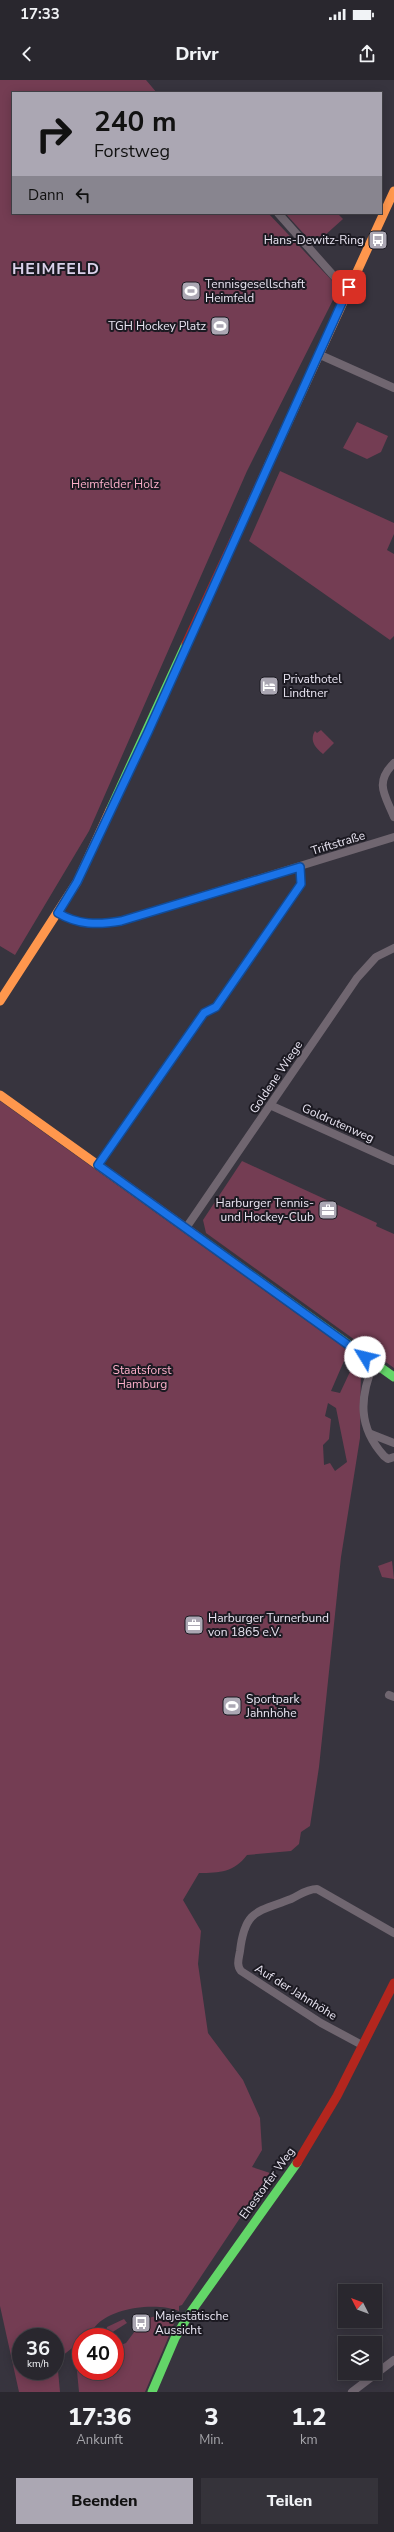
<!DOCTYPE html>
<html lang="de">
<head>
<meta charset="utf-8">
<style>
  :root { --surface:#29272e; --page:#35333a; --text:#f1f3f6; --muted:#a5a5aa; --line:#45444a; --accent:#aba7b3 }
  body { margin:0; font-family:"Nunito Sans",sans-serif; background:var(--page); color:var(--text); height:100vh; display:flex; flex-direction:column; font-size:15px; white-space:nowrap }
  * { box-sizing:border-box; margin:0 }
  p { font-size:13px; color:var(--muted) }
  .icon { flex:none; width:22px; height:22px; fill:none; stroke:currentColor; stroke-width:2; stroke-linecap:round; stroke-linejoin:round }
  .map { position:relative; height:2312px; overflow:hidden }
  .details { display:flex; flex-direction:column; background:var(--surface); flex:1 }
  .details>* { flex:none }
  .hud { position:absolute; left:12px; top:12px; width:370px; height:122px; border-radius:0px; box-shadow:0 2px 10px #0003,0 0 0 1px var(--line); background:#aba7b3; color:#111; overflow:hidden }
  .needle { width:26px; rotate:312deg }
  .buttons { position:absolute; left:338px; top:2204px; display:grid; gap:8px }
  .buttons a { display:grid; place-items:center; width:44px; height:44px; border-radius:0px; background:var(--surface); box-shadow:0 2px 10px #0003,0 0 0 1px var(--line); font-size:20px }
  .speed { position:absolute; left:12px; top:2248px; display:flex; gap:8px; font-size:20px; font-weight:700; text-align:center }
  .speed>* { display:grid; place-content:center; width:52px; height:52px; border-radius:50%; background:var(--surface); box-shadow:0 2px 10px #0003,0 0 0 1px var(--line); line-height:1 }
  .speed small { font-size:10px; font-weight:400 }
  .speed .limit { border:6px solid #d22; background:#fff; color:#111 }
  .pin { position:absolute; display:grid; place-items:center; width:34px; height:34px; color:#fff; margin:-17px; border-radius:8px; box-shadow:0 2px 6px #0006 }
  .me { position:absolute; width:44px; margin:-22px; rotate:306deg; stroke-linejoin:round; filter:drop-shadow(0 0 3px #0008) }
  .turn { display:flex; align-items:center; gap:14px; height:84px; padding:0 16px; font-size:18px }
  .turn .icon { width:52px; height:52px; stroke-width:2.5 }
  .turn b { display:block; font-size:28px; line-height:34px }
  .then { display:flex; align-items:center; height:38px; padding:0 16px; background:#0003; gap:8px; font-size:15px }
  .eta { display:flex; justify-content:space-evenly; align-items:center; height:68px; text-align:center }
  .eta b { font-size:24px; font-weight:800; line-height:28px }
  .button { display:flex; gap:8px; margin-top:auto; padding:8px 16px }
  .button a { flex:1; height:46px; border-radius:0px; background:var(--accent); color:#111; font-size:16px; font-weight:800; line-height:46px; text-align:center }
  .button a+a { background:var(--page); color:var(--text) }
  .status { display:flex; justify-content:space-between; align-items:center; height:28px; padding:0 20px; background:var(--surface); direction:ltr }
  .status svg { height:11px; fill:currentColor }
  header { display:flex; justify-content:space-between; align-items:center; height:52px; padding:0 16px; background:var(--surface); font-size:18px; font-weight:800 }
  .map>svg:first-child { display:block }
  .green { fill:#743d53; fill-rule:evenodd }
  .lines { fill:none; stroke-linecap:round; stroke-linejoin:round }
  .street { stroke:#706670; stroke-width:8 }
  .fast { stroke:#63d668; stroke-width:9 }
  .slow { stroke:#ff974d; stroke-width:9 }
  .jam { stroke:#b3261e; stroke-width:9 }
  .route-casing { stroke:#114b97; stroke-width:10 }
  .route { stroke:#1a73e8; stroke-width:7 }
  .labels { text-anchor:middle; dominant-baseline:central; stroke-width:4; stroke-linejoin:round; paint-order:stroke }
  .poi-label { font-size:12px; fill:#e9e5f2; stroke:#1c1a22; text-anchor:start }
  .park-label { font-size:12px; fill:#fdb0ca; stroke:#1c1a22 }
  .street-label { font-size:12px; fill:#e9e5f2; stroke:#1c1a22 }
  .district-label { font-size:16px; font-weight:bold; letter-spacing:1px; fill:#d9d1e9; stroke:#1c1a22 }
</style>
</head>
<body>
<div class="status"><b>17:33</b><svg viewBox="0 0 49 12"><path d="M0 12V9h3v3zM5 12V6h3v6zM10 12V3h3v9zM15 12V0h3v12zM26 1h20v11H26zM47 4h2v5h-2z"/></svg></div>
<header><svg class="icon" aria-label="back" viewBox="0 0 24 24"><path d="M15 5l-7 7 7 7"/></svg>Drivr<svg class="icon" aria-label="share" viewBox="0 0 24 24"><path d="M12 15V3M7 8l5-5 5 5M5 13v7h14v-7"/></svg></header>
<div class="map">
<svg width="394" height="2312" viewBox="0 0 394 2312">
  <rect width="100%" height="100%" fill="#37343e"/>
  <g class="green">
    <polygon points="0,0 146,0 157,13 13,13 13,133 268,133 339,208 247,391 89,751 15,875 0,866"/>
    <polygon points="285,133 337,133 343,139 314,165"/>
    <polygon points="357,342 388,356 381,372 367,379 343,368"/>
    <polygon points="280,391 394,443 394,454 387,470 394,474 394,556 390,560 249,461"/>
    <path d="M321,650L334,663L323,674C316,668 309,661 315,651L317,653Z"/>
    <path d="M0,1021L350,1272L361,1283L360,1358L341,1477L319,1687L310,1746L301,1752L299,1764L291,1771L247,1775C234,1792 220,1793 199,1793L183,1820L201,1851L198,1884L208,1953L243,2000L260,2038L262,2070L252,2087L270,2093L182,2225L179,2226V2231C157,2222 109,2227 94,2248V2257L88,2255L81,2257V2261L57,2280L60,2312H19L0,2226ZM347,1274L356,1279L340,1313L331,1311ZM328,1323L336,1328L347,1382L335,1391L330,1383L324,1385L323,1365L329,1359L331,1339L325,1336ZM21,2257H55V2291H21Z"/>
    <polygon points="242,1081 377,1143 376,1146 394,1154 394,1288 206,1153 203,1140"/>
    <polygon points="392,1481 394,1499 382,1497 378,1486"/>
    <polygon points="165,2234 177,2237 145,2312 79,2312 77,2291 81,2288 81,2291 115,2291 115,2267 126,2263 144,2239"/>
    <polygon points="124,2239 127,2243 111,2253 106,2252 107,2247"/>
  </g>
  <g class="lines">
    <g class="street">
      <polyline points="278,133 340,203 349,207"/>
      <polyline points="318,274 394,308"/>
      <path d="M394,683C374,703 385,715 394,737"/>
      <path d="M58,833C78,845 98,845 121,841L394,757"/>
      <polyline points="272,1026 394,1081"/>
      <polyline points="98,1085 204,933 216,927 301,804 300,787"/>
      <polyline points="186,1148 357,898 376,877 394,868"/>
      <path d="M374,1283C359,1318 358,1347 384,1376L388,1379L394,1377"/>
      <polyline points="371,1354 394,1363"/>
      <polyline points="389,1615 394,1617"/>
      <path d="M362,1965L321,1943L241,1891C236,1885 239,1878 240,1871C245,1829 258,1832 291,1819C300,1815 306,1809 317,1809L394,1853"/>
      <polyline points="352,2312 394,2280"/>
    </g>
    <g class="fast">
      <polyline points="110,730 186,564"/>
      <polyline points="194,1154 394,1297"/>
      <polyline points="152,2312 175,2258 188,2236 297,2083"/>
    </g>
    <g class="slow">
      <polyline points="268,386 394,111"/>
      <polyline points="0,921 77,802 110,730"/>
      <polyline points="0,1015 194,1154"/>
    </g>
    <g class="jam">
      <polyline points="186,564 268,386"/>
      <polyline points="297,2083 337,2016 394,1903"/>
    </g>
  </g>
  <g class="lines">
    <defs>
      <path id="route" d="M349,207L148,652L77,802L58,833C78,845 98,845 121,841L300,787L301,804L216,927L204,933L98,1085L365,1277"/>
    </defs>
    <use href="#route" class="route-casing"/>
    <use href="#route" class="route"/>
  </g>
  <defs>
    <symbol id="bus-square" viewBox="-11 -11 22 22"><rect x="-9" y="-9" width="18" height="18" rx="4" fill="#aba7b3" stroke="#1c1a22"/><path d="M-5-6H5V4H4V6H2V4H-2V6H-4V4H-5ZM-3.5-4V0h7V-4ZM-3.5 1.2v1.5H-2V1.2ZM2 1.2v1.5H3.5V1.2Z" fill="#fff"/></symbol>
    <symbol id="stadium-square" viewBox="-11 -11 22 22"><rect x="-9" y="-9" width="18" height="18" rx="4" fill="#aba7b3" stroke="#1c1a22"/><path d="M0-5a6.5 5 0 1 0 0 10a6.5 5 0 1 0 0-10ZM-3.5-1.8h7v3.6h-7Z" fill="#fff"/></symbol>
    <symbol id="hotel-square" viewBox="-11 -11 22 22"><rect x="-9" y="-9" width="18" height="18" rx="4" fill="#aba7b3" stroke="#1c1a22"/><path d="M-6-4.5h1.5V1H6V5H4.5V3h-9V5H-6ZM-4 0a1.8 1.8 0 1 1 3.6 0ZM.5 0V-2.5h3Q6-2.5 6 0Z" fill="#fff"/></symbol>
    <symbol id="office-square" viewBox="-11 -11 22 22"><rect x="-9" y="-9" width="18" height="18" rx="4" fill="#aba7b3" stroke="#1c1a22"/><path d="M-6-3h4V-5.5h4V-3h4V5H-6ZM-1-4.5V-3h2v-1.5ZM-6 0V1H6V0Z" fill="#fff"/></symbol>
  </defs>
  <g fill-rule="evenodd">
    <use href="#bus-square" x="367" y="149" width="22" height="22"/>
    <use href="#stadium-square" x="180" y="200" width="22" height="22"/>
    <use href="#stadium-square" x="209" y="235" width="22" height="22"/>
    <use href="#hotel-square" x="258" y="595" width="22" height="22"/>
    <use href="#office-square" x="317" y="1119" width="22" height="22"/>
    <use href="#office-square" x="183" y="1534" width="22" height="22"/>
    <use href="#stadium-square" x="221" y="1615" width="22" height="22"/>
    <use href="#bus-square" x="130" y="2232" width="22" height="22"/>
  </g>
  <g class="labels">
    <g class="poi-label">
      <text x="364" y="160" text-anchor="end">Hans-Dewitz-Ring</text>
      <text x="205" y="204">Tennisgesellschaft<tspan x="205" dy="14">Heimfeld</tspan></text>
      <text x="206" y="246" text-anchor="end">TGH Hockey Platz</text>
      <text x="283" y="599">Privathotel<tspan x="283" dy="14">Lindtner</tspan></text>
      <text x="314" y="1123" text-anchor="end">Harburger Tennis-<tspan x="314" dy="14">und Hockey-Club</tspan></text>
      <text x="208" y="1538">Harburger Turnerbund<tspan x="208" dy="14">von 1865 e.V.</tspan></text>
      <text x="246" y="1619">Sportpark<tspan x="246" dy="14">Jahnhöhe</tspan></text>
      <text x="155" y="2236">Majestätische<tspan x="155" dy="14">Aussicht</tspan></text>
    </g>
    <g class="park-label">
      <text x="115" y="404">Heimfelder Holz</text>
      <text x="142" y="1290">Staatsforst<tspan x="142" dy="14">Hamburg</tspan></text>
    </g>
    <g class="street-label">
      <text transform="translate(338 763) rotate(-17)">Triftstraße</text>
      <text transform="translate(276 997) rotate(-56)">Goldene Wiege</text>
      <text transform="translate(338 1043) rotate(24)">Goldrutenweg</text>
      <text transform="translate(296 1912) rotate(32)">Auf der Jahnhöhe</text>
      <text transform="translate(267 2103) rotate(-54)">Ehestorfer Weg</text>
    </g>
    <g class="district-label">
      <text x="56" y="189">HEIMFELD</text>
    </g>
  </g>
</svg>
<div class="buttons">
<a><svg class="needle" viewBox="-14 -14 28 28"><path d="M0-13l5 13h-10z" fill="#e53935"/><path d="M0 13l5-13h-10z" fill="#a5a5aa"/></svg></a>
<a><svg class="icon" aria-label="layers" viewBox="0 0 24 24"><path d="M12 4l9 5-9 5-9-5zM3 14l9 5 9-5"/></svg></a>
</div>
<div class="speed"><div>36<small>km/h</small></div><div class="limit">40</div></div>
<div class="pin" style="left:349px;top:207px;background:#d93025"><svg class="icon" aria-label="arrive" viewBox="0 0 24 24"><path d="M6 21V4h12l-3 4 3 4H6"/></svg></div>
<svg class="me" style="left:365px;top:1277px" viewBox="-20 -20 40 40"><circle r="19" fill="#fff"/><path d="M0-13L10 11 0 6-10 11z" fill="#1a73e8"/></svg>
<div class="hud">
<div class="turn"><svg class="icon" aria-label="right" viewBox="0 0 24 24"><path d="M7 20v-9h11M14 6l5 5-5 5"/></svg><div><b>240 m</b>Forstweg</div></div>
<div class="then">Dann<svg class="icon" aria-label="left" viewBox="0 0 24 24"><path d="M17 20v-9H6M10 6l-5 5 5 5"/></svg></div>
</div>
</div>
<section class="details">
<div class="eta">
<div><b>17:36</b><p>Ankunft</p></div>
<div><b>3</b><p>Min.</p></div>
<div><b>1.2</b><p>km</p></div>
</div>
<div class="button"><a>Beenden</a><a>Teilen</a></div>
</section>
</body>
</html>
